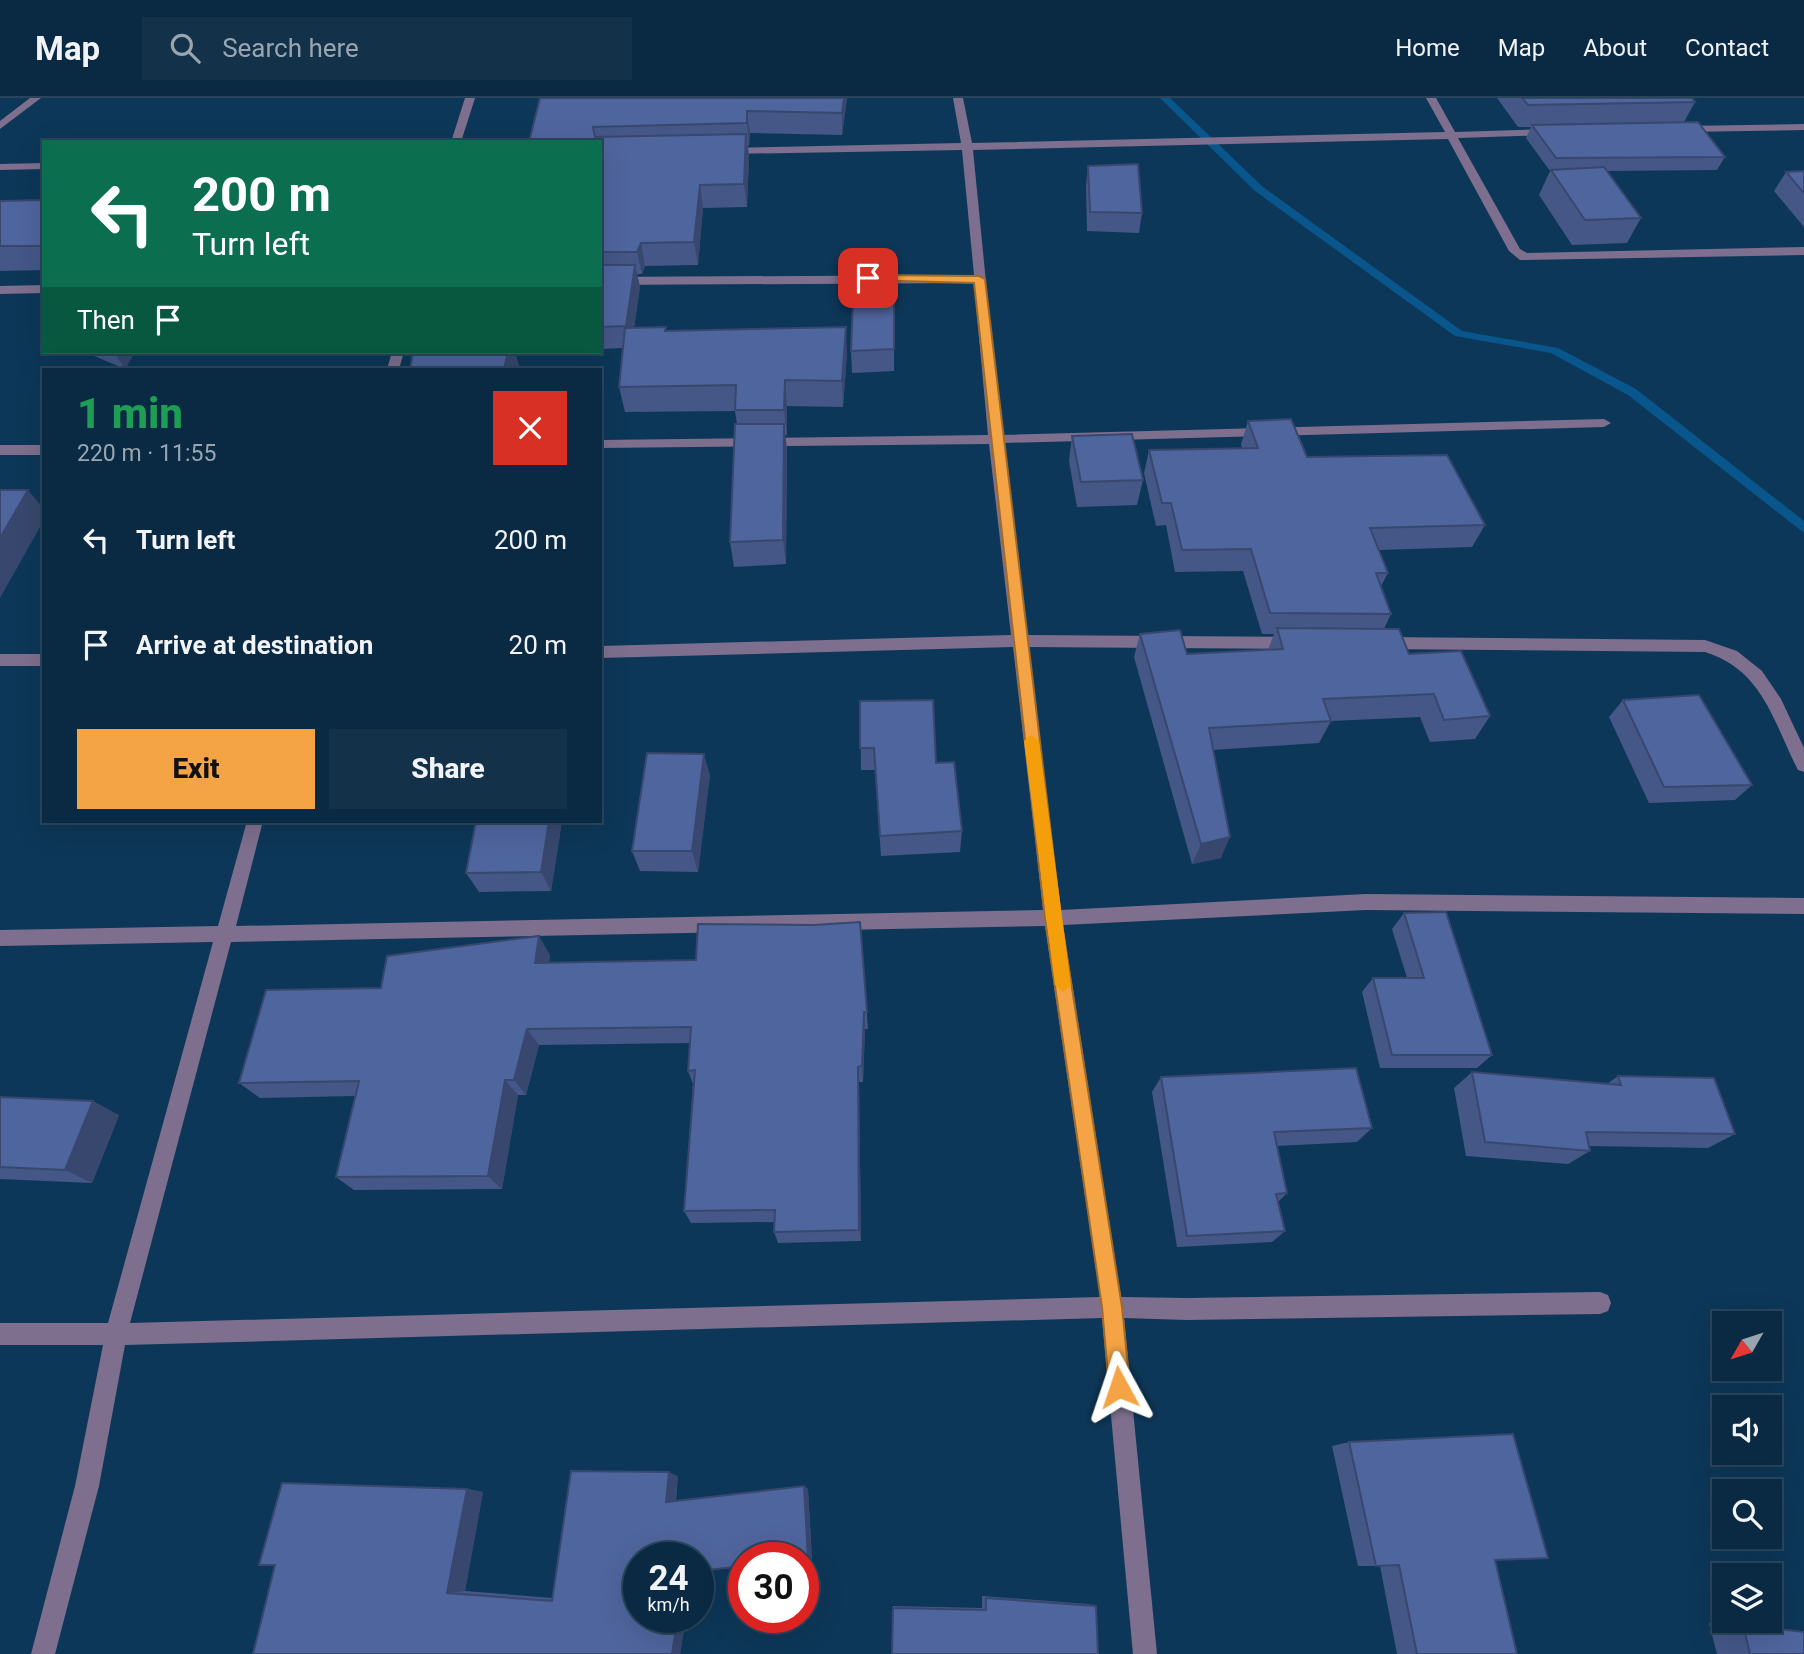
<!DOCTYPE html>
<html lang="en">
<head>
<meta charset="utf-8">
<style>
  :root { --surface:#0a2942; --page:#133149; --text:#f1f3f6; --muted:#99a6b2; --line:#2a455b; --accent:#f4a444 }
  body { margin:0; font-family:Roboto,sans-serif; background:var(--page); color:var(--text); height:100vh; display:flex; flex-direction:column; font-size:26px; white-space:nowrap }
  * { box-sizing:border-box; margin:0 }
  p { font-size:23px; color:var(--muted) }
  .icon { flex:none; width:38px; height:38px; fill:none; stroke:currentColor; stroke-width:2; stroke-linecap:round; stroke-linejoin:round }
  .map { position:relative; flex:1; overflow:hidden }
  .side { position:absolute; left:42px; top:270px; width:560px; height:455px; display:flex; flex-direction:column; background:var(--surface); border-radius:0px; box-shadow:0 7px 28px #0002,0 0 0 2px var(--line) }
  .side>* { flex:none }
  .guide { position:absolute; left:42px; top:42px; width:560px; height:214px; border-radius:0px; box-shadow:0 7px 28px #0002,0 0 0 2px var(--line); background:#0b6e4f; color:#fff; overflow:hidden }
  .needle { width:46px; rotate:231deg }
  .buttons { position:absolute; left:1712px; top:1213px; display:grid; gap:14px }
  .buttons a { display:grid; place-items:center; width:70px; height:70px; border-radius:0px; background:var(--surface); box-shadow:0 7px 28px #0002,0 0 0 2px var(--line); font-size:35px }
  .speed { position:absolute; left:623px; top:1444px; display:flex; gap:14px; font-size:35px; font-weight:700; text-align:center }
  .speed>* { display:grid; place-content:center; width:91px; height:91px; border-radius:50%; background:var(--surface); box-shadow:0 7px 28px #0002,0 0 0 2px var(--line); line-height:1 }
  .speed small { font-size:18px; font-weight:400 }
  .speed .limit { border:10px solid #d22; background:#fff; color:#111 }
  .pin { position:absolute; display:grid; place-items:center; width:60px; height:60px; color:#fff; margin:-30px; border-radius:14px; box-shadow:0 4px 10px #0006 }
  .me { position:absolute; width:77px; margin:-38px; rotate:355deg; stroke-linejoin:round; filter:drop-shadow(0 0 5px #0008) }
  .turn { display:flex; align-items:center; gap:24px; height:147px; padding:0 35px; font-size:32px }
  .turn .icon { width:91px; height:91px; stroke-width:2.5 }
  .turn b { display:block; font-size:49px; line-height:60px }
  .then { display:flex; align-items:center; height:66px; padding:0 35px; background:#0003; gap:14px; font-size:26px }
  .round { display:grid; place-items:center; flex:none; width:74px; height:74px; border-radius:0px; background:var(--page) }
  .head { display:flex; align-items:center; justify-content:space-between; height:119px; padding:0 35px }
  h1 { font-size:42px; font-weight:800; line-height:52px; color:#1e9e55 }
  .action { display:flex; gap:14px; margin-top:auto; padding:14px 35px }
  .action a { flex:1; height:80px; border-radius:0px; background:var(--accent); color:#111; font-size:28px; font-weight:800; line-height:80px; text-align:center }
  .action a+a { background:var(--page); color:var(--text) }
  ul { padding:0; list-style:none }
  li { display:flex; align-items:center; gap:21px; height:105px; padding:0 35px }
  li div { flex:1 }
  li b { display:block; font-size:26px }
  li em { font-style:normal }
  header { display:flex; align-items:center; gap:42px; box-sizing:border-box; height:98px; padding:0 35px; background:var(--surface); border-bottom:2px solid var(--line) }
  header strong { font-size:33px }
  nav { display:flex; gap:38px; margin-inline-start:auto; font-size:24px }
  .search { width:490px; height:63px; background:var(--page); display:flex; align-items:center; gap:18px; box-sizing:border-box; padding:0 24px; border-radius:0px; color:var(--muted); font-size:26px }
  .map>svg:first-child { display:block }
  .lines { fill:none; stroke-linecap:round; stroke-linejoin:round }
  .stream { fill:#09568d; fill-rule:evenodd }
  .minor { fill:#7e6f8e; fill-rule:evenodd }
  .wall { fill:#445787 }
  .shaded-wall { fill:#37476e }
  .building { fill:#4f659d; stroke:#37476e; stroke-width:2 }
  .route { fill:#f4a444; stroke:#9f6b2c; stroke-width:2 }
  .slow { fill:#f59e0b }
</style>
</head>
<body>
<header>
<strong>Map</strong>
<div class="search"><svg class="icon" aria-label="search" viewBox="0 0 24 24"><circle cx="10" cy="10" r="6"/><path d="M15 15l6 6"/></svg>Search here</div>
<nav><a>Home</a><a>Map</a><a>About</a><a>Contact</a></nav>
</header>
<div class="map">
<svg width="1804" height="1556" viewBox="0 0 1804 1556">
  <rect width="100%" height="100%" fill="#0d3758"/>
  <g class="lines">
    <polygon class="stream" points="1160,0 1170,0 1263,89 1462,233 1558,250 1636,291 1804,423 1804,435 1628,297 1551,255 1455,238 1255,93"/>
    <g class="minor">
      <polygon points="30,0 41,0 0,31 0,23"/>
      <polygon points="465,0 475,0 461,44 451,44"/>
      <path d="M953,0H963L972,45L1445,34L1426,0H1436L1455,34L1552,31L1557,34L1552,37L1458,40L1520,151L1527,155L1804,149V157L1520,162L1509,153L1448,41L973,52L1001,337L1604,321L1611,325L1604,329L1003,345L1027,537L1293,539L1301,545L1293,551L1028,549L1061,812L1366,796L1804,800V816L1366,812L1063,827L1121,1199L1187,1200L1600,1194L1608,1197L1611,1205L1608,1213L1600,1216L1187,1222L1124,1220L1157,1556H1133L1102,1220L125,1247L99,1388L55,1556H31L75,1388L103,1247H0V1225H108L213,844L0,848V832L218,828L247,723H263L236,828L1043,812L1013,549L600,560V548L1011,537L989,346L600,350V342L988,337L974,185L600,187V179L974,177L962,52L726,56L721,53L726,50L961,45ZM1045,828L1100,1199L130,1225L231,844Z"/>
      <polygon points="1804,26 1804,32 1681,34 1676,31 1681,28"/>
      <polygon points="44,65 44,71 0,72 0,66"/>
      <polygon points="44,187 44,195 0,196 0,188"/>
      <polygon points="392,254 404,254 399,271 387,271"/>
      <rect x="0" y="347" width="44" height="10"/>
      <path d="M1380,539L1705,542L1737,553L1762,573L1781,601L1804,650V674L1798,672C1773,623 1763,572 1705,554L1380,551L1372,545Z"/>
      <rect x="0" y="556" width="44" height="12"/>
    </g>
  </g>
  <g class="wall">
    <polygon points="540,0 847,0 842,37 750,35 749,47 748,48 749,59 747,109 703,110 698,167 645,168 642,176 637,176 640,189 634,230 847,255 843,309 787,308 787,337 785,337 787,351 786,466 734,469 730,444 737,326 735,313 625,314 619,289 623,250 600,251 600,44"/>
    <polygon points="1497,0 1692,0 1695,4 1684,24 1725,59 1717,72 1607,73 1641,120 1627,145 1572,147 1539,97 1550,73 1526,40 1531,29 1518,29"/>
    <polygon points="1088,68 1142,115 1139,135 1087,133 1086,88"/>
    <polygon points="1804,73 1804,129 1774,93 1786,74"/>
    <polygon points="44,102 44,172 0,173 0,103"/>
    <polygon points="894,172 894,273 852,275 851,253"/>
    <polygon points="91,254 152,254 150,257 133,257 125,271 94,258"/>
    <polygon points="1248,323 1307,359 1485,427 1472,449 1379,452 1388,475 1381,488 1391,516 1384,531 1409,556 1490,618 1475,641 1430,644 1420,619 1331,623 1319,645 1213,652 1221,760 1192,766 1134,559 1140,536 1187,556 1268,552 1274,536 1262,536 1243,473 1175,474 1166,427 1156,428 1144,375 1149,352 1242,350 1241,346"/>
    <polygon points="1072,338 1143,382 1137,407 1077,409 1069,363"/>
    <polygon points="1623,602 1752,687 1735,702 1649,705 1609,619"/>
    <polygon points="860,603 936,665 962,733 960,754 881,758 875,672 861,672"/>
    <polygon points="710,677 698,774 640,773 632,753"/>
    <polygon points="476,723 562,723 551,793 479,794 466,775"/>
    <polygon points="1404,815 1492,957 1477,970 1380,970 1362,894 1373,880 1407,880 1392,831"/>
    <polygon points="860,824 868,931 865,931 863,984 859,984 861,1143 778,1145 774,1134 774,1124 691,1125 684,1113 693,986 688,973 690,945 539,947 526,997 518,997 502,1091 354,1092 336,1079 355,998 260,1000 239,985 381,890 550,857 549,865 696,862 814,827"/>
    <polygon points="1472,974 1607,986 1618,978 1735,1036 1708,1050 1589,1048 1590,1053 1568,1066 1466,1058 1454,990"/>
    <polygon points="1161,979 1372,1030 1357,1044 1277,1048 1287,1095 1278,1104 1285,1133 1272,1144 1177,1149 1152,994"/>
    <polygon points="0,999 119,1017 92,1085 0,1081"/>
    <polygon points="1349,1344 1495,1462 1517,1556 1397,1556 1380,1468 1358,1468 1332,1348"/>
    <polygon points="678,1378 676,1403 804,1388 808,1391 812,1461 803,1462 639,1460 686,1519 680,1556 253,1556 467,1391 483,1394 465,1493 552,1500"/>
    <polygon points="982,1498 1088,1506 1096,1508 892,1556 893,1508 982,1510"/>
    <polygon points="1709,1525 1743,1527 1804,1556 1717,1556"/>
  </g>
  <g class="shaded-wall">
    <polygon points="844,0 847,0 842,37 842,15"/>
    <polygon points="747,13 750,35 749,47 747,25"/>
    <polygon points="746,36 749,59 747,109 744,86"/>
    <polygon points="700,87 703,110 698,167 694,144"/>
    <polygon points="641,145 645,168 642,176 637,154"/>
    <polygon points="635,167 640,189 631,250 626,228"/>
    <polygon points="846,229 847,255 843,309 842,283"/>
    <polygon points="114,254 131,254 133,257 125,271"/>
    <polygon points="508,254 515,254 519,267 518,271 504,271"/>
    <polygon points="785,282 787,308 787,337 784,312"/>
    <polygon points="784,326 787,351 786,466 783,442"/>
    <polygon points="28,392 44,411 44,422 0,500 0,440"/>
    <polygon points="704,656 710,677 698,774 692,753"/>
    <polygon points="549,723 562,723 551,793 541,774"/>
    <polygon points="1230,739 1221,760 1192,766 1201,746"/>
    <polygon points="539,838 550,857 546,883 535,865"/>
    <polygon points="864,914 865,931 863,984 862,968"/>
    <polygon points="527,931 539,947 526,997 514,982"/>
    <polygon points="858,969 859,984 861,1143 859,1132"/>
    <polygon points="505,982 518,997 502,1091 488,1078"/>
    <polygon points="93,1003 119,1017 92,1085 65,1072"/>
    <polygon points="669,1374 678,1378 675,1406 666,1404"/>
    <polygon points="804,1388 808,1391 812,1461 808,1461"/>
    <polygon points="467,1391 483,1394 465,1493 447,1495"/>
    <polygon points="678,1519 686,1519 680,1556 672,1556"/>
  </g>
  <g class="building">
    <polygon points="540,0 844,0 842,15 747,13 747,25 593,29 595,39 746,36 744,86 700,87 694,144 641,145 637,154 600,154 600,44 529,44"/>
    <polygon points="1522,0 1692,0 1695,4 1528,7"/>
    <polygon points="1698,24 1725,59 1556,60 1532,27"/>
    <polygon points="1138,66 1142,115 1090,114 1088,68"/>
    <polygon points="1604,69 1641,120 1585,122 1551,72"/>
    <polygon points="1804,73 1804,95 1786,74"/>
    <polygon points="44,102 44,148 0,148 0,103"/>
    <polygon points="600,167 635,167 626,228 600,229"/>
    <polygon points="854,172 894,172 894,251 851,253"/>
    <polygon points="666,229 665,233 846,229 842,283 785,282 784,312 735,312 736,287 619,289 625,230"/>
    <polygon points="413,254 508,254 504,271 410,271"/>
    <polygon points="1291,321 1307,359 1447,357 1485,427 1370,430 1388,475 1376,475 1391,516 1270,515 1251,451 1182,452 1171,405 1162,405 1149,352 1258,350 1248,323"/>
    <polygon points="735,326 784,326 783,442 730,444"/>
    <polygon points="1132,336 1143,382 1081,384 1072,338"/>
    <polygon points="0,392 28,392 0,440"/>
    <polygon points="1277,530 1399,531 1409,556 1461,553 1490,618 1444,622 1434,596 1323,601 1331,623 1209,630 1230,739 1201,746 1140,536 1180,532 1187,556 1283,551"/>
    <polygon points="1699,597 1752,687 1664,689 1623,602"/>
    <polygon points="933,602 936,665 954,664 962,733 880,738 874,650 860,650 860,603"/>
    <polygon points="647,655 704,656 692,753 632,753"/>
    <polygon points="476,723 549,723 541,774 466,775"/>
    <polygon points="1446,814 1492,957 1392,957 1373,880 1424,880 1404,815"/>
    <polygon points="860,824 867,914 864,914 862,968 858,969 859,1132 774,1134 775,1112 684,1113 695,972 688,973 691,929 527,931 514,982 505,982 488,1078 336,1079 359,983 239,985 266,892 381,890 387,858 539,838 535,865 696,862 698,826 814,827"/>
    <polygon points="1356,970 1372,1030 1274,1034 1287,1095 1276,1096 1285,1133 1187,1138 1161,979"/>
    <polygon points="1472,974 1621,987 1618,978 1714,980 1735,1036 1586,1034 1590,1053 1485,1044"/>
    <polygon points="0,999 93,1003 65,1072 0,1069"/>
    <polygon points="1513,1336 1548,1460 1495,1462 1517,1556 1417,1556 1399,1467 1376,1468 1349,1344"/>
    <polygon points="571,1373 669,1374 666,1404 804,1388 808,1461 803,1461 803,1460 744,1460 744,1468 698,1473 698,1460 639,1460 639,1519 678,1519 672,1556 253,1556 275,1467 259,1467 282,1385 467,1391 447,1495 552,1503"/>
    <polygon points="986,1500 1096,1508 1098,1556 892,1556 893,1510 986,1512"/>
    <polygon points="1743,1527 1804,1534 1804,1556 1750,1556"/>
  </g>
  <polygon class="route" points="868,177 979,178 985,181 1061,820 1122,1209 1130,1289 1127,1296 1119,1299 1112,1296 1109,1289 1102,1209 1045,820 974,185 864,182 864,178"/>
  <polygon class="slow" points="1031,637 1039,643 1071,887 1063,894 1055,887 1024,643"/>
</svg>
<div class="buttons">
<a><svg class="needle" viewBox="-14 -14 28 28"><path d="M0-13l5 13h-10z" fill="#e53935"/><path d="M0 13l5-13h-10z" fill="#99a6b2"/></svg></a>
<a><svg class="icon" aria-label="sound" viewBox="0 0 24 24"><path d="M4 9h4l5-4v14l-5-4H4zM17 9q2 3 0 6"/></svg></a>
<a><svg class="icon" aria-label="search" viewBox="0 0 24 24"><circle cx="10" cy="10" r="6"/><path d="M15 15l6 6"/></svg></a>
<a><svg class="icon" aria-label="layers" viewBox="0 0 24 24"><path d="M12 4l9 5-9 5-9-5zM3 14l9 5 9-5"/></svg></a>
</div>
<div class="speed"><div>24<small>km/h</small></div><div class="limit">30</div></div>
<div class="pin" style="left:868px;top:180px;background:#d93025"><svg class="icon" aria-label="arrive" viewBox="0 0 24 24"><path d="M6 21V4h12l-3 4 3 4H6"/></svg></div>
<svg class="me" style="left:1119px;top:1289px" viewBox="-20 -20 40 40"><path d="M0-17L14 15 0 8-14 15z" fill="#f4a444" stroke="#fff" stroke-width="4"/></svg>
<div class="guide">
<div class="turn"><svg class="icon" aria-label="left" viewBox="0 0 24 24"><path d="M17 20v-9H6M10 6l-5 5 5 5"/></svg><div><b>200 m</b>Turn left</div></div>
<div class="then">Then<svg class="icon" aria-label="arrive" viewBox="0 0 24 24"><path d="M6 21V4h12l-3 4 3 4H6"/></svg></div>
</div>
<section class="side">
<div class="head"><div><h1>1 min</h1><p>220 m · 11:55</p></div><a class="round" style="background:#d93025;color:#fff"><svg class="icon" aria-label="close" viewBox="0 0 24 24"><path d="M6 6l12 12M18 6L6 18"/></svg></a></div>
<ul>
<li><svg class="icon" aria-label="left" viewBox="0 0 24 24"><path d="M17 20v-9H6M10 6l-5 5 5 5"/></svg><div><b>Turn left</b></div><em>200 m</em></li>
<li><svg class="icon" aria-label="arrive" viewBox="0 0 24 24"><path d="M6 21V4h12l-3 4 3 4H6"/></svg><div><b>Arrive at destination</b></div><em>20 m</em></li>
</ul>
<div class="action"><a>Exit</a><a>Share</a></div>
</section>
</div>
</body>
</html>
